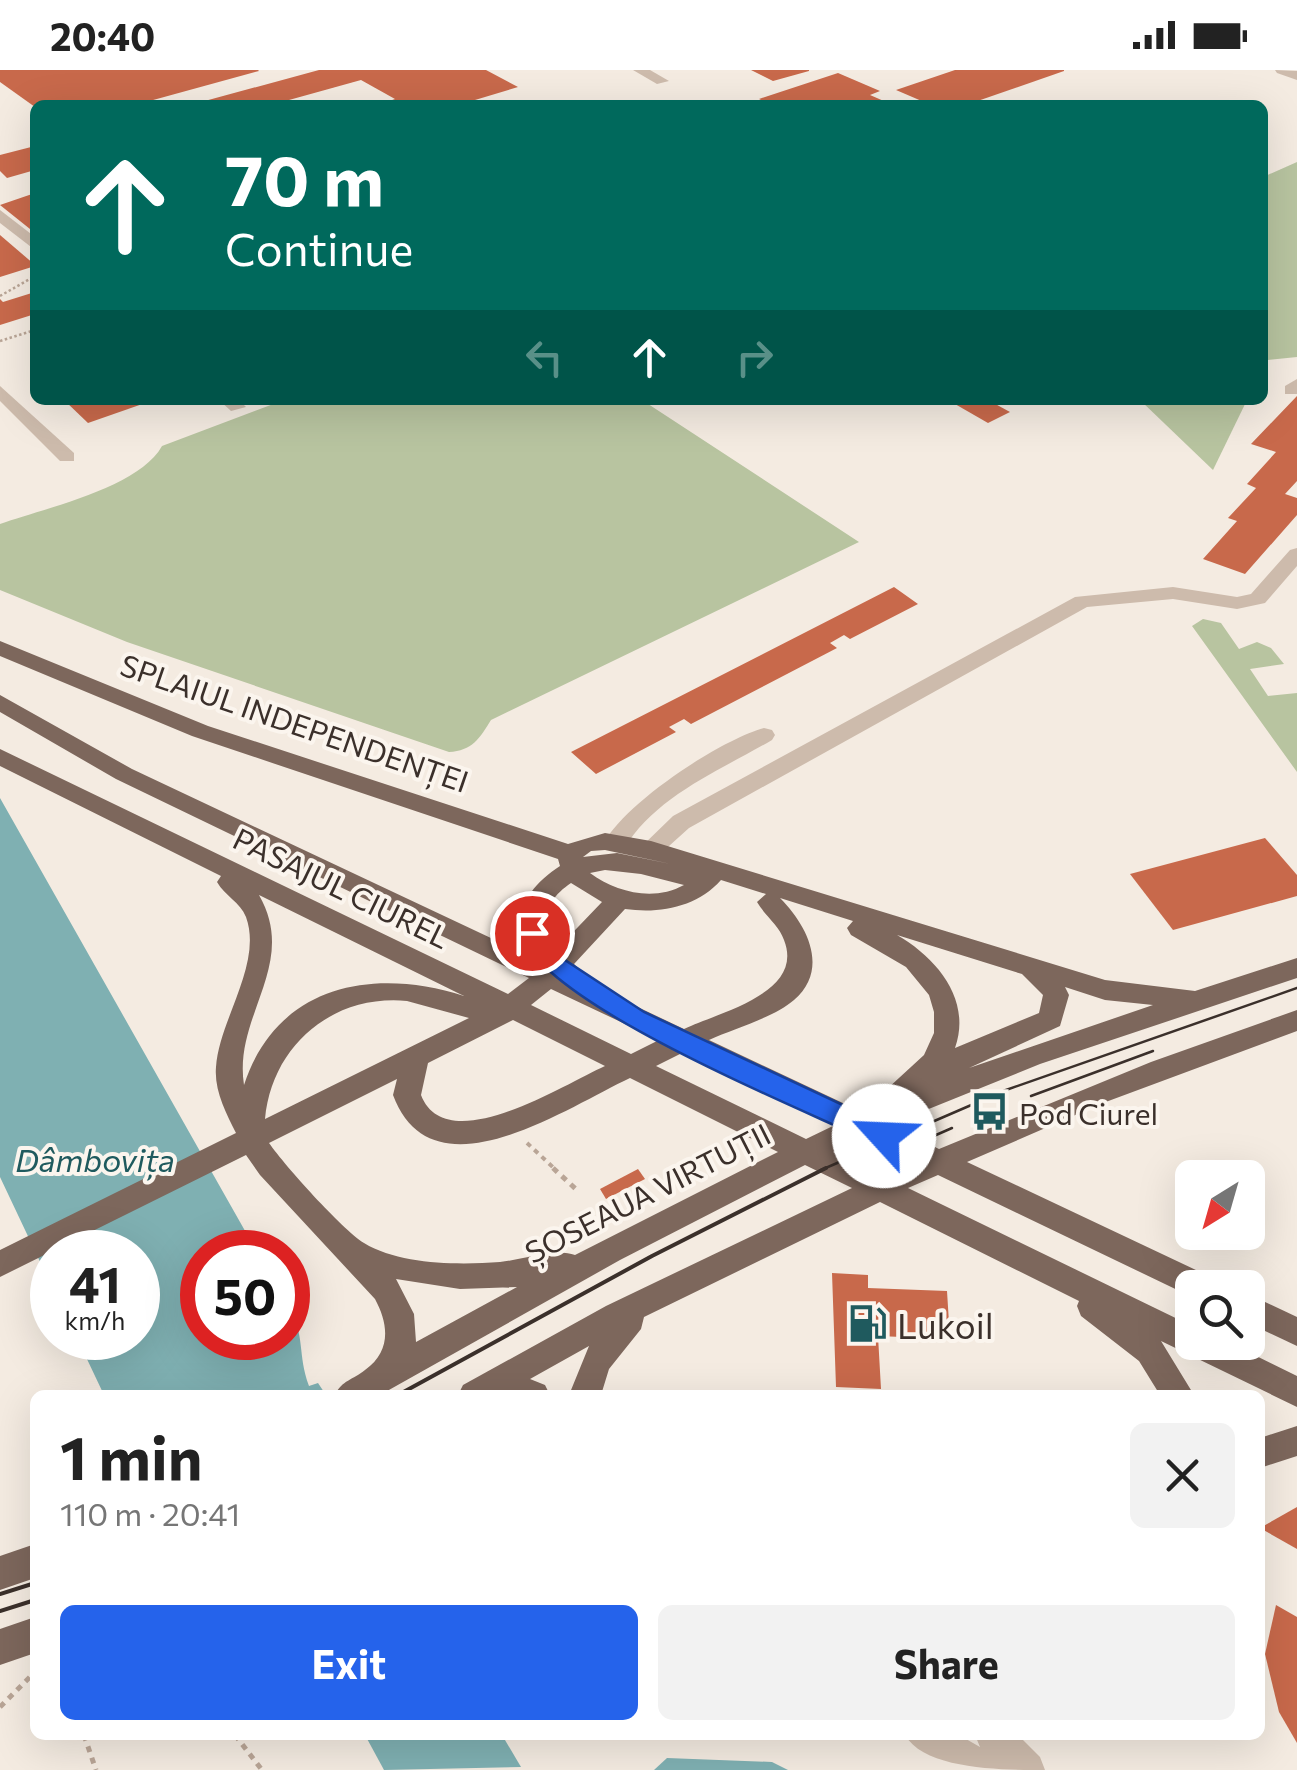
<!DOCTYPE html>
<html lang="en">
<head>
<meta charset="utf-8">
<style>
  :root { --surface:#fff; --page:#f2f2f2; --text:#222; --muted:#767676; --accent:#2563eb }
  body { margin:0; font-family:Commissioner,sans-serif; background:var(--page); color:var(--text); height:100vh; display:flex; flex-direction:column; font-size:38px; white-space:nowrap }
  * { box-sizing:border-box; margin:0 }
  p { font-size:32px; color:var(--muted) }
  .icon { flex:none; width:55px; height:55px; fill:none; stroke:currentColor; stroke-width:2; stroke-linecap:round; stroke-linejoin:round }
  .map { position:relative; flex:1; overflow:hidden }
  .sheet { position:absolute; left:30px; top:1320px; width:1235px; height:350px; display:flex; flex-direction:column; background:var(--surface); border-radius:15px; box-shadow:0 10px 40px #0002 }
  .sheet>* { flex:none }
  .guide { position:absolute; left:30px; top:30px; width:1238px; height:305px; border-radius:15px; box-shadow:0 10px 40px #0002; background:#00695c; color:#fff; overflow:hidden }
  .needle { width:65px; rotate:217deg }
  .fabs { position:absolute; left:1175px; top:1090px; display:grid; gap:20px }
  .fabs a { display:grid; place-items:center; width:90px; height:90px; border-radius:15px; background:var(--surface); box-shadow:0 10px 40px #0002; font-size:50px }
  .speed { position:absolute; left:30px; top:1160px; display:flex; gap:20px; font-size:50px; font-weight:700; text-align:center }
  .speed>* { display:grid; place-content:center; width:130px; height:130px; border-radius:50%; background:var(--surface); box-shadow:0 10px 40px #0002; line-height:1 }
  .speed small { font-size:25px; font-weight:400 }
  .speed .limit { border:15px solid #d22; background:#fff; color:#111 }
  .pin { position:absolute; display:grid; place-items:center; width:85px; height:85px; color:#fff; margin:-42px; border:5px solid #fff; border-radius:50%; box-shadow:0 2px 10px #0007 }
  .me { position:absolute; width:110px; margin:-55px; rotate:295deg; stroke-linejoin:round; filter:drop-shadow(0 0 8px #0008) }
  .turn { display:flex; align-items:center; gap:35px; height:210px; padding:0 30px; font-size:45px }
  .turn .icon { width:130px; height:130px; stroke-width:2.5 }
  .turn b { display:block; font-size:70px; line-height:85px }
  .lanes { display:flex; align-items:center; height:95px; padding:0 30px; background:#0003; justify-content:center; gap:50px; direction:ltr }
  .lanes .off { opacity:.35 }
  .round { display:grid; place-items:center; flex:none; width:105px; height:105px; border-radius:15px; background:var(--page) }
  .head { display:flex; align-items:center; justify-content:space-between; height:170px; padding:0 30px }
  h1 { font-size:60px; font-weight:700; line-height:75px }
  .action { display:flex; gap:20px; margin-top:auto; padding:20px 30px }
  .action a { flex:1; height:115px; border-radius:15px; background:var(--accent); color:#fff; font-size:40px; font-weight:700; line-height:115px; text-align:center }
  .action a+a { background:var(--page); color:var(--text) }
  .status { display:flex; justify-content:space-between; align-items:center; height:70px; padding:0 50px; background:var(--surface); direction:ltr }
  .status svg { height:28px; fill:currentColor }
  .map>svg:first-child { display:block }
  .green { fill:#b8c4a0 }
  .water { fill:#7fb0b2 }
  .building { fill:#c8694b }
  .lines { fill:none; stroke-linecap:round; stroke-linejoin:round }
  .path-far2 { stroke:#b9a596; stroke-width:2.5; stroke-dasharray:2.5 2.5; stroke-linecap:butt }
  .path-far1 { stroke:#b9a596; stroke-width:4; stroke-dasharray:5 5; stroke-linecap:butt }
  .path { stroke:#b9a596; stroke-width:5; stroke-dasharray:6 6; stroke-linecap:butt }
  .minor { fill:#cdbbac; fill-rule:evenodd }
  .major { fill:#7d675c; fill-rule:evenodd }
  .tram-far1 { stroke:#3b302b; stroke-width:2.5 }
  .tram { stroke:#3b302b; stroke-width:4 }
  .route { fill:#2563eb; stroke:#184099; stroke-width:2.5 }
  .labels { text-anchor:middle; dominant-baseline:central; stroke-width:8; stroke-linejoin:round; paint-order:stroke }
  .street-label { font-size:30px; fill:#3b302b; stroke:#fbf5ee }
  .poi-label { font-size:30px; fill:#3b302b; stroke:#fbf5ee; text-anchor:start }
  .water-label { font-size:32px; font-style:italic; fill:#1f5a5e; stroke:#fbf5ee }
  .near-poi-label { font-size:35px; fill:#3b302b; stroke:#fbf5ee; text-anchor:start }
</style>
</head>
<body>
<div class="status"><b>20:40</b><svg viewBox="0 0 49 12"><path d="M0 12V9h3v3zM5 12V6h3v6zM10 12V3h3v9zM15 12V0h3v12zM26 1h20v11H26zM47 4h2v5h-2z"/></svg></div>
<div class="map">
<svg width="1297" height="1700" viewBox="0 0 1297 1700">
  <rect width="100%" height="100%" fill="#f4ebe1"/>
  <g class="green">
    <polygon points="1297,92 1297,287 1268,290 1263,300 1263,107"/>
    <path d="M284,330H642L859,472L491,650C480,668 472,681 449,682L127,572L0,520V454C45,438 139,418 162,376Z"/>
    <polygon points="1140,330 1247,330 1213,400"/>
    <polygon points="1203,549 1221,553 1239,579 1257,572 1271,578 1284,594 1250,599 1268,626 1297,623 1297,702 1192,556"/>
  </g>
  <g class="water">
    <path d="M0,728L257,1182H202V1268H288V1235C306,1266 297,1284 309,1316L318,1313L326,1325H104L77,1268H138V1182H52V1217L0,1107Z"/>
    <polygon points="365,1665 502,1665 521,1697 384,1700"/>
    <polygon points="667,1688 772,1692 788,1700 654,1700"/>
  </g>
  <g class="building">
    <polygon points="0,0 258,0 259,1 135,35 35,37 0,12"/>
    <polygon points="319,0 486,0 518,17 475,30 485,35 378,35 395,29 361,10 271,35 201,32"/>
    <polygon points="751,0 809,0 809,1 773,11"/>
    <polygon points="955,0 1064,0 1064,1 966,35 931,35 896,20"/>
    <polygon points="838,3 880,21 870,25 893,35 771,35 759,29"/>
    <polygon points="35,76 35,100 7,108 0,101 0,85"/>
    <polygon points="35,123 35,163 0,135"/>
    <polygon points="0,165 35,195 35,196 0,207"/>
    <polygon points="35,222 35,244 0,255 0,229 3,232"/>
    <polygon points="1297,326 1297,411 1285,424 1297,428 1297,445 1245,504 1203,489 1237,451 1228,448 1256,418 1247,414 1276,382 1251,374"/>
    <polygon points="64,330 151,330 151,331 88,353"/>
    <polygon points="948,330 988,330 1010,342 988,353"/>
    <polygon points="894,517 918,534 850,569 844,565 830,573 837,578 691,654 684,649 669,657 676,662 596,704 571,682"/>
    <polygon points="1265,768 1297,805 1297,826 1173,860 1130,804"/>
    <polygon points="638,1099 645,1109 606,1129 600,1119"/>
    <polygon points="832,1203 868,1205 868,1218 947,1221 950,1269 878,1266 881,1319 836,1317"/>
    <polygon points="1297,1437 1297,1479 1260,1458"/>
    <polygon points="1276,1535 1297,1547 1297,1673 1279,1642 1265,1584"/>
  </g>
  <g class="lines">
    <g class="path-far2">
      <polyline points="0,226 35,206"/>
      <polyline points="0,271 35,260"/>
    </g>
    <polyline class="path-far1" points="527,1073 556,1100"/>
    <g class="path">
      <polyline points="553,1098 578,1121"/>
      <polyline points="0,1637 35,1602"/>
      <polyline points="84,1665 96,1700"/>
      <polyline points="235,1665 262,1700"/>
    </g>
    <g class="minor">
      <polygon points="633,0 650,0 669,11 657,14"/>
      <polygon points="1275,0 1297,1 1297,10 1277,3"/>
      <polygon points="0,140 35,167 35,180 0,153"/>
      <polygon points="1297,309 1297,324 1285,324 1285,316"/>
      <polygon points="0,316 74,383 74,391 60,391 0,331"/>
      <polygon points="219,330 239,330 246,337 231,341"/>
      <polygon points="1297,478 1297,496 1265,533 1237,539 1173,529 1087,537 689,758 659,785 643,785 639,779 673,746 1075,527 1173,517 1237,527 1251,524 1290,480"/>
      <path d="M764,658L772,660L775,665L772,670C721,700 655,726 624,779H608L604,773C625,733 720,670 764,658Z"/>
      <path d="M905,1665H959L980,1677L975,1665H1018L1040,1687L1045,1700C1003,1700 925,1700 905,1665Z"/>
    </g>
    <g class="major">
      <path d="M0,571L208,656L568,774L605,763L651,771L1105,910L1195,921L1297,888V908L1040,994L889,1055L939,1079L1151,992L1297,940V961L1103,1033L967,1092L1215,1209L1219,1218H1192V1227L938,1105L908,1118L1192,1256V1272H1228L1297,1306V1337L1161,1271L1194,1325H1160L1139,1291L1081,1246L1077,1236L1079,1231L880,1132L644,1247L641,1259L609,1299L601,1325H569L589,1276L530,1309L545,1315L550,1325H458L463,1315L606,1236L852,1118L805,1095L620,1190L380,1325H335C342,1310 353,1310 365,1300C391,1281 389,1255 375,1229L260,1105L246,1085L0,1207V1180L236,1063C226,1043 214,1020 216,997C219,950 263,894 246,847C240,832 225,826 217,812L221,806L0,696V679L508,924L529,908L116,709L0,642V625L132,699L529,886C508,849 526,818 560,796L558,789L192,666L0,586ZM605,780L671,794L617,783L583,787L591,781ZM605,800L641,804L684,815C653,832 616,822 590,803ZM721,810L766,824L757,832C765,846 779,855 784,870C805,923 720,942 684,959L583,911L586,906L574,894L625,839C660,844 697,837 721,810ZM571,813L602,832L555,881C532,857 547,829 571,813ZM259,825L464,926C374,897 277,914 244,1015C233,945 299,895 259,825ZM780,828L853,851L847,858L851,865L906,897L929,925L934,942V963L924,985L862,1042L709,970C735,958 773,948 794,930C830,899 807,855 780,828ZM897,865L1022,904L1043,925L1039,943L955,978C972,930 937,888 897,865ZM1065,917L1105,930L1153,935L969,998L1060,956L1069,925ZM551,919L659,970L631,984L531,935ZM407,931L469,948L265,1049C272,975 333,924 407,931ZM513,950L605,996C563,1015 446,1090 421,1025L428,993ZM684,982L835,1055L806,1069L656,996ZM630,1008L778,1082L575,1185C554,1178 522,1190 500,1192C459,1195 400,1195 364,1173C341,1158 286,1097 269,1073L397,1009L393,1025C432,1130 564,1039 630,1008ZM862,1068L910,1091L880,1105L833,1082ZM396,1209L460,1219L517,1217L416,1272L414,1244Z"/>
      <polygon points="1248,1224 1297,1247 1297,1276 1248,1253"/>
      <polygon points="1297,1356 1297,1386 1260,1398 1260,1368"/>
      <polygon points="35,1474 35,1508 0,1520 0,1486"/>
      <polygon points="35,1547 35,1583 0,1595 0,1559"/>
    </g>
    <g class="tram-far1">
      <polyline points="1031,1026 1153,981"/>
      <polyline points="879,1090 952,1058"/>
      <polyline points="821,1100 1006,1020 1297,918"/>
    </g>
    <g class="tram">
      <polyline points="398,1325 652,1186 826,1098"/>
      <polyline points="0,1524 35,1513"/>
      <polyline points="0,1541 35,1530"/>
    </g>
  </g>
  <path class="route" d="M532,855L540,857L559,886L644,942L894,1059L897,1066L894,1074H875C799,1037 547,937 520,863Z"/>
  <defs>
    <symbol id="bus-bare" viewBox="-9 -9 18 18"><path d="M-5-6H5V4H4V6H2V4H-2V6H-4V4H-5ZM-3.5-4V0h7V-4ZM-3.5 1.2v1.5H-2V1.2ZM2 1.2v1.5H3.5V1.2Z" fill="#1f5a5e" stroke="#fbf5ee" stroke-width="2.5" paint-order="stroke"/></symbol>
    <symbol id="fuel-bare" viewBox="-9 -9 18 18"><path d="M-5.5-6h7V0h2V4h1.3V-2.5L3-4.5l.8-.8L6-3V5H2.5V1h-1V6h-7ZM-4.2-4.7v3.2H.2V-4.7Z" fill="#1f5a5e" stroke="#fbf5ee" stroke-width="2.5" paint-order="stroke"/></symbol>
  </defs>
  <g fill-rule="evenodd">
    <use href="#bus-bare" x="962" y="1014" width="55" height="55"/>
    <use href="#fuel-bare" x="840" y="1226" width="55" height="55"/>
  </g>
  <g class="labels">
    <g class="street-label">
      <text transform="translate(295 652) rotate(19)">SPLAIUL INDEPENDENȚEI</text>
      <text transform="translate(342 817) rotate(26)">PASAJUL CIUREL</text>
      <text transform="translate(647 1122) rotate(-27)">ȘOSEAUA VIRTUȚII</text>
    </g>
    <g class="poi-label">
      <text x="1019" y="1042">Pod Ciurel</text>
    </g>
    <g class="water-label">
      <text x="95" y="1089">Dâmbovița</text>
    </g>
    <g class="near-poi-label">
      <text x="897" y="1254">Lukoil</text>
    </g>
  </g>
</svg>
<div class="fabs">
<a><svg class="needle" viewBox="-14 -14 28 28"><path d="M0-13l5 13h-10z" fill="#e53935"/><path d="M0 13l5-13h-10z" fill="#767676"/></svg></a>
<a><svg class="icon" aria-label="search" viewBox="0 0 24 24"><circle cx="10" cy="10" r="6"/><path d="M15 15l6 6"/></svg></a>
</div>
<div class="speed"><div>41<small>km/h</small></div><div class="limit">50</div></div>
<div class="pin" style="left:532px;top:863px;background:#d93025"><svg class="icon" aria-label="arrive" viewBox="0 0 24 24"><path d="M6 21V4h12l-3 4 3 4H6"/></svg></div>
<svg class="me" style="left:884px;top:1066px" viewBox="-20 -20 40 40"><circle r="19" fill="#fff"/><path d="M0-13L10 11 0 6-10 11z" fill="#2563eb"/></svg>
<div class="guide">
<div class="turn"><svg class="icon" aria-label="ahead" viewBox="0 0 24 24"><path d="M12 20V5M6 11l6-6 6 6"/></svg><div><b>70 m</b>Continue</div></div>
<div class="lanes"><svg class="icon off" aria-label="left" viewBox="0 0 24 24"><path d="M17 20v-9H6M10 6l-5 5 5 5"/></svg><svg class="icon" aria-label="ahead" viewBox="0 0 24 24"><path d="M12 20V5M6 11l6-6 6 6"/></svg><svg class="icon off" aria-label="right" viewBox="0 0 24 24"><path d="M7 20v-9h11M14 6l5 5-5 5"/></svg></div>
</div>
<section class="sheet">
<div class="head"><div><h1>1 min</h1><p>110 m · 20:41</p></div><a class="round"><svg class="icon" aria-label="close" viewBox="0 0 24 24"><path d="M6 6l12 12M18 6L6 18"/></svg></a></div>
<div class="action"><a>Exit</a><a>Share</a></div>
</section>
</div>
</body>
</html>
